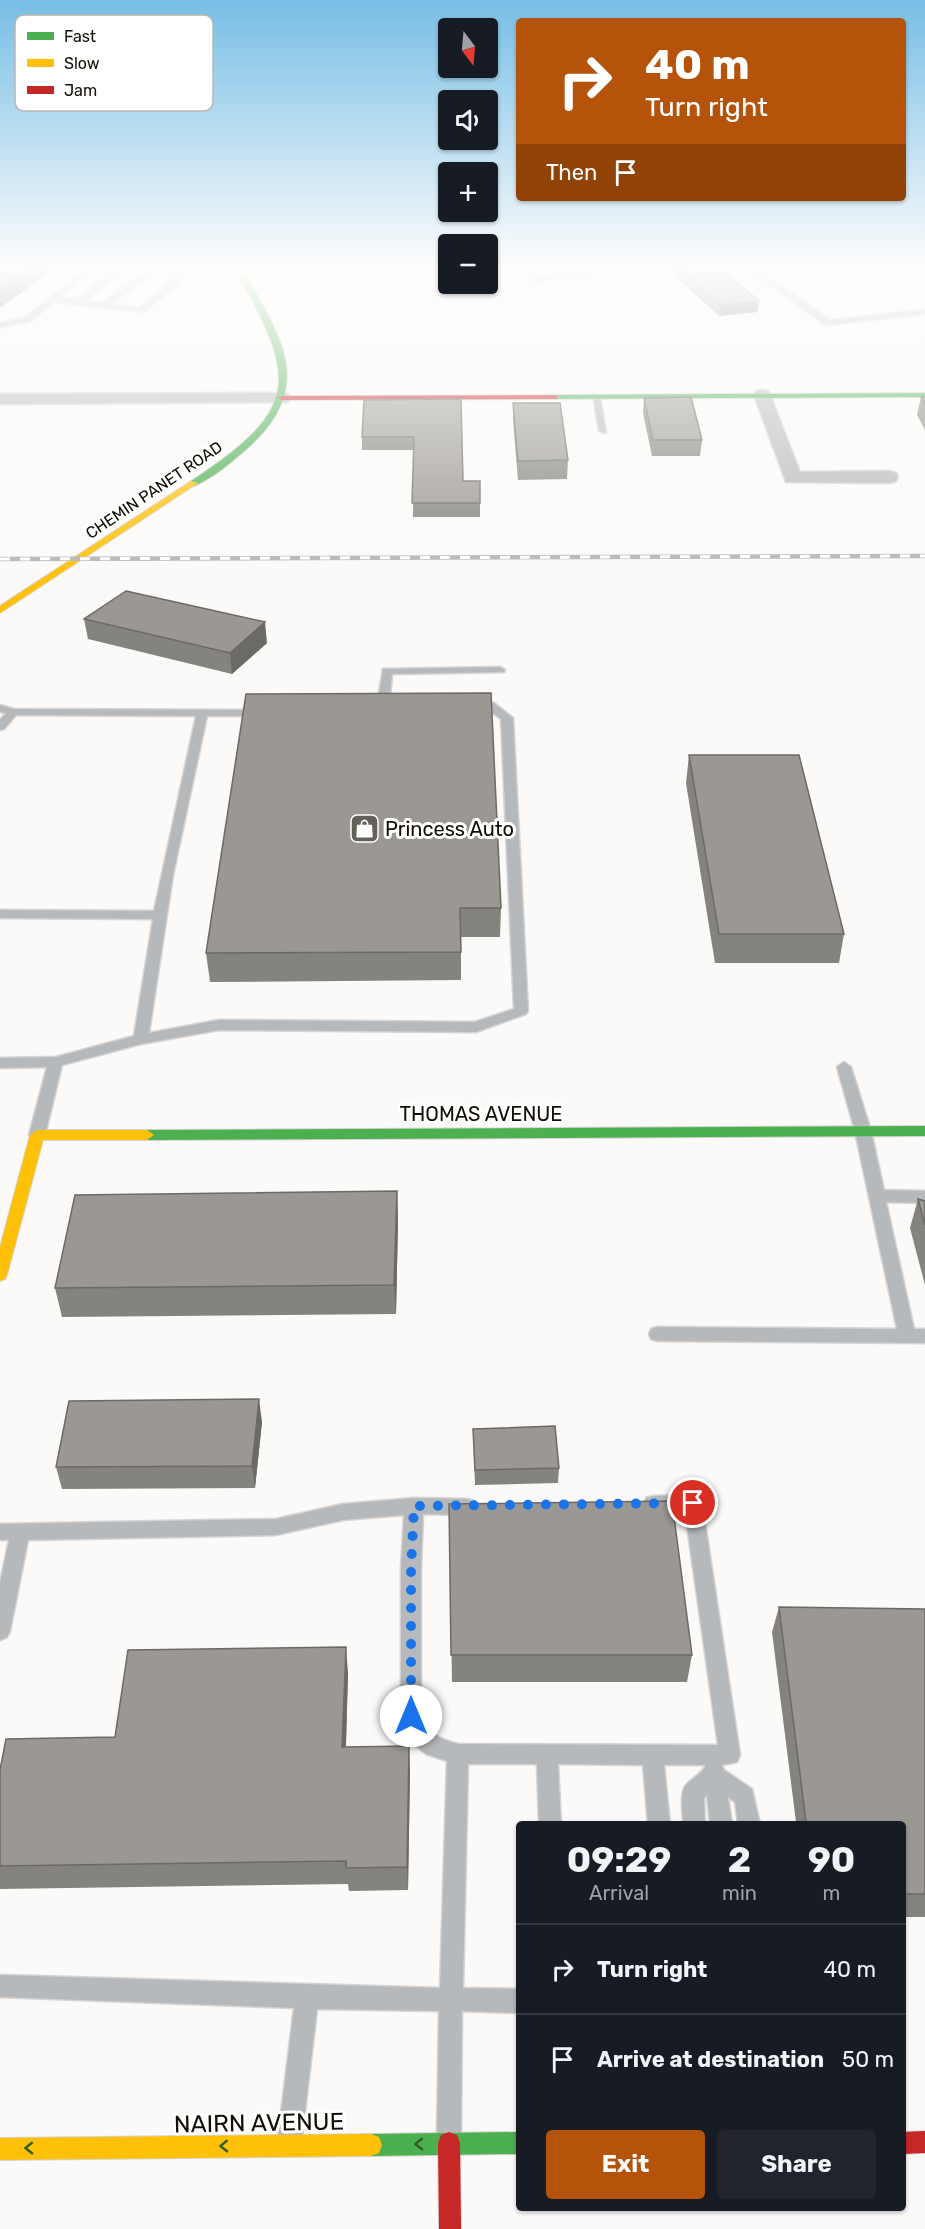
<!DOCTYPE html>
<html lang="en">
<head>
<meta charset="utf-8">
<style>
  :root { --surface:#171b24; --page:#20242c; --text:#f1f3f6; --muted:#9ea1a6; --line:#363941; --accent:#b45309 }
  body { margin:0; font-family:Rubik,sans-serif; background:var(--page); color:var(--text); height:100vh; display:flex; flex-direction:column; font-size:22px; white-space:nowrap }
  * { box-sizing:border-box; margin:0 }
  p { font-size:20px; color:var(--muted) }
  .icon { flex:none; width:33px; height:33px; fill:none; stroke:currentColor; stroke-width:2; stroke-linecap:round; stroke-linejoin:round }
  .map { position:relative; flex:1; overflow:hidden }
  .side { position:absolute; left:516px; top:1821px; width:390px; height:390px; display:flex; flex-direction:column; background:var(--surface); border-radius:6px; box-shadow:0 2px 4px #0004 }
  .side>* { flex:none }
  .banner { position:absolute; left:516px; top:18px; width:390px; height:183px; border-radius:6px; box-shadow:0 2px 4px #0004; background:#b45309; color:#fff; overflow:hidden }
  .needle { width:39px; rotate:164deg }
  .buttons { position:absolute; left:438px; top:18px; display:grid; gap:12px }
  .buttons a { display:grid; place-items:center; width:60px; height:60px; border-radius:6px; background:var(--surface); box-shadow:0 2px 4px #0004; font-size:30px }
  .pin { position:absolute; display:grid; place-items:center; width:51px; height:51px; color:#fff; margin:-26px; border:3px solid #fff; border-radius:50%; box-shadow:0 2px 6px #0007 }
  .me { position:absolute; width:66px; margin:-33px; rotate:0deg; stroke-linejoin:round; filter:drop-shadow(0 0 4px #0008) }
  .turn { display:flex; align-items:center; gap:21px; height:126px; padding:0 30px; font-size:27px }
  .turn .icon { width:78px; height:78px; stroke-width:2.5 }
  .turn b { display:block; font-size:42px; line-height:51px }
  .then { display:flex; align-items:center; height:57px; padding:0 30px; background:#0003; gap:12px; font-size:22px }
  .eta { display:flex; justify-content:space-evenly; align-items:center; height:102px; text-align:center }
  .eta b { font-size:36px; font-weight:700; line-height:42px }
  .cta { display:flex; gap:12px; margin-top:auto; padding:12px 30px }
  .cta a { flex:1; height:69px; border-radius:6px; background:var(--accent); color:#fff; font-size:24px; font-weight:700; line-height:69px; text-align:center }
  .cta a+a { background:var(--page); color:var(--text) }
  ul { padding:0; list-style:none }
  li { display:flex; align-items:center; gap:18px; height:90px; padding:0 30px; border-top:2px solid var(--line) }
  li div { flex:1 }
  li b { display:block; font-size:22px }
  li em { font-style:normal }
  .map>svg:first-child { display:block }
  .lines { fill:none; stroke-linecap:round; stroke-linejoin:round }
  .lane-casing { stroke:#d6d4d2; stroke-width:3 }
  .street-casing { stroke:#d6d4d2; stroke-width:3 }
  .fast-casing { stroke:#d6d4d2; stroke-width:2 }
  .slow-casing { stroke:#d6d4d2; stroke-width:2 }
  .jam-casing { stroke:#d6d4d2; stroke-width:2 }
  .lane { fill:#b6b9bc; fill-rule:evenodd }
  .street { fill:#b6b9bc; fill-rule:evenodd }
  .fast { fill:#4caf50; fill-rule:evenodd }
  .slow { fill:#ffc107; fill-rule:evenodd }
  .jam { fill:#c62828; fill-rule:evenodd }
  .rail-casing { stroke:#b6b6b7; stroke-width:4.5 }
  .rail { stroke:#fff; stroke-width:3; stroke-dasharray:10; stroke-linecap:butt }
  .wall { fill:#85837e }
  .shaded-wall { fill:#6c6a67 }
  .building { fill:#9b9893; stroke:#6c6a67; stroke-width:1.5 }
  .oneway { stroke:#2f5e2a }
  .route { stroke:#1a73e8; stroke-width:10; stroke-dasharray:0 18 }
  .labels { text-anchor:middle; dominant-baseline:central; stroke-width:6; stroke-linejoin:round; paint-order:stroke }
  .far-street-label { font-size:16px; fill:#120e05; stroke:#fff }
  .poi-label { font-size:20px; fill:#120e05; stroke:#fff; text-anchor:start }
  .street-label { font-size:20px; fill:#120e05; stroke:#fff }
  .near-street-label { font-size:24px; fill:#120e05; stroke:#fff }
  .key { fill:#fff; stroke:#b8b7b4; stroke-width:1.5 }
  .key-label { font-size:16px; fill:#120e05 }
</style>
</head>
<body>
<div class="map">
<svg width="925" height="2229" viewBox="0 0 925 2229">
  <rect width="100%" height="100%" fill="#fcfaf8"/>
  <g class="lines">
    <defs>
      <g id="lane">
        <path d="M90,267H98L59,298L76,300L117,267H125L85,301L103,303L146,271L127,267H151L188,274L144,312L54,302L29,322L0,327V323L24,318ZM154,272L178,275L139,308L111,304Z"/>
        <polygon points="518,267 525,267 535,278 625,267 652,267 533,282"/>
        <polygon points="746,267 754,267 830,320 925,310 925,314 825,325"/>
        <polygon points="593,394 600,396 606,433 599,431"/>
        <path d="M500,667L505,670L504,672L392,674L390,696H398L404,699C398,704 384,704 378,699L383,669Z"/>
        <polygon points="472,698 494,703 513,718 528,1011 526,1014 476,1032 219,1030 141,1044 62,1065 45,1135 42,1139 32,1139 29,1135 47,1067 0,1068 0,1058 56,1057 134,1036 153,919 0,918 0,910 154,911 196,716 16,715 4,729 0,730 0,720 6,713 0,712 0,705 14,709 262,710 268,713 262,716 207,716 173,875 149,1033 219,1020 475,1022 514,1009 501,719 486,708 468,703 468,699"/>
        <polygon points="844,1062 851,1067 871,1131 884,1190 925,1191 925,1203 886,1202 914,1329 925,1329 925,1343 657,1341 651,1339 649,1334 651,1329 657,1327 897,1329 855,1131 837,1067"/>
        <path d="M693,1495L700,1497L702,1503L740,1755L737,1762L722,1765L724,1770L752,1789L760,1824H738L735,1802L728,1797L732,1824H710L707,1795L704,1798L705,1824H683C683,1813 679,1794 686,1785C693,1777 701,1775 706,1765H664L670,1824H648L643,1765L558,1764L561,1824H539L537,1764H468L463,1988L519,1989V2013L462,2011L461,2137L458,2146L449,2149L440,2146L437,2137L439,2011L317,2009L302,2137L299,2146L290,2149L281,2146L278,2137L294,2008L0,1997V1975L440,1988L447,1761L426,1754L416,1746L401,1716V1569L404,1515L343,1520L276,1535L28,1540L10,1631L7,1637L0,1640V1583L9,1540H0V1524L276,1519L343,1504L414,1498L467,1499L474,1501L476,1507L474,1513L467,1515L423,1514L421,1569V1716C429,1734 439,1739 458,1744L718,1745L685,1511L653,1512L646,1510L644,1504L646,1498L653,1496Z"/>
      </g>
      <g id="street">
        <polygon points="762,390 768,391 770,395 800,472 889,471 896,473 898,477 896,481 889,483 786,482 754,395 756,391"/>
        <polygon points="282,393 288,394 291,398 288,402 0,404 0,394"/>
      </g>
      <g id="fast">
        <path d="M234,267H241C278,333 318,383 250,446C234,460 214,478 194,486L191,485V481C304,407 296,378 234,267Z"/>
        <polygon points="925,393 925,397 554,399 550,397 554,395"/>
        <polygon points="925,1126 925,1136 147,1140 140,1135 147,1130"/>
        <polygon points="519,2132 519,2154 371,2156 363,2153 360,2145 363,2137 371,2134"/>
      </g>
      <g id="slow">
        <polygon points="191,481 198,483 0,613 0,606"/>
        <polygon points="37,1130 147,1130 154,1135 147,1140 43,1140 7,1275 5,1279 0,1281 0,1247 30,1135"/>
        <polygon points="371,2134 379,2137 382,2145 379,2153 371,2156 0,2160 0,2138"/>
      </g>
      <g id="jam">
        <polygon points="554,395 558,397 557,399 282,400 278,398 282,396"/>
        <polygon points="925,2131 925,2153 903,2154 903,2132"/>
        <polygon points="449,2132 457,2135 460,2143 461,2229 439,2229 438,2143 441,2135"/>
      </g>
    </defs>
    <use href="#lane" class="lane-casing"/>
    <use href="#street" class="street-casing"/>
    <use href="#fast" class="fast-casing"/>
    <use href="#slow" class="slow-casing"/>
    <use href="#jam" class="jam-casing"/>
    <use href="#lane" class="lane"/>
    <use href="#street" class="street"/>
    <use href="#fast" class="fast"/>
    <use href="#slow" class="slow"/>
    <use href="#jam" class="jam"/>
    <defs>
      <polyline id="rail" points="0,559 925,556"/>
    </defs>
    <use href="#rail" class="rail-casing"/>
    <use href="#rail" class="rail"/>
  </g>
  <g class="wall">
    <polygon points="672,267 720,267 757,312 719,316 672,273"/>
    <polygon points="921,397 925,397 925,430 917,415"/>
    <polygon points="644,398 702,440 700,456 652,456 643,413"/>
    <polygon points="461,399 463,481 480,503 480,517 413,517 414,450 362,450 362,437"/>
    <polygon points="513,403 568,460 567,479 518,480 513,421"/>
    <polygon points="84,619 267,643 232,674 88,639"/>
    <polygon points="246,694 501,908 500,937 461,937 461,980 210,982 206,953"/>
    <polygon points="689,755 844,934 839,963 715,963 686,783"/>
    <polygon points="397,1191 398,1221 396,1314 62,1317 55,1288"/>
    <polygon points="918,1199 925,1201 925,1285 910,1228"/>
    <polygon points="262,1422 255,1488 62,1489 56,1467"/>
    <polygon points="473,1429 559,1468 558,1483 475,1485"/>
    <polygon points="449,1504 692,1655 687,1682 452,1682"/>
    <polygon points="779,1607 925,1609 925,1917 903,1917 903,1824 796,1822 772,1632"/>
    <polygon points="348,1673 346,1747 410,1770 408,1890 349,1891 348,1884 0,1889 0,1770"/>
  </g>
  <g class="shaded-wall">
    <polygon points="30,267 56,267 0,308 0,289"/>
    <polygon points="759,301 757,312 719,316 720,305"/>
    <polygon points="265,622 267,643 232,674 230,653"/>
    <polygon points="397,1191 398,1221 396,1314 394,1285"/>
    <polygon points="259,1399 262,1422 255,1488 252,1466"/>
    <polygon points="346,1647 348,1673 345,1771 342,1747"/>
    <polygon points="409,1746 410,1770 408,1890 407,1867"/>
  </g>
  <g class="building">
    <polygon points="0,267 30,267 0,289"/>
    <polygon points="679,267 720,267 759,301 720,305"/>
    <polygon points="691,397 702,440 653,440 644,398"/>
    <polygon points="921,397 925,397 925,405"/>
    <polygon points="461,399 463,481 480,481 480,503 412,503 414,437 362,437 364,400"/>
    <polygon points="513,403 560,403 568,460 518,461"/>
    <polygon points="126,591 265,622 230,653 84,619"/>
    <polygon points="491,693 501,908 460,908 461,952 206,953 246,694"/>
    <polygon points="689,755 799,755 844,934 719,934"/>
    <polygon points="397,1191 394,1285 55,1288 75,1195"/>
    <polygon points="918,1199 925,1201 925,1225"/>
    <polygon points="259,1399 252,1466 56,1467 69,1401"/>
    <polygon points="555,1426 559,1468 475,1470 473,1429"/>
    <polygon points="672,1501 692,1655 451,1655 449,1504"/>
    <polygon points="779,1607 925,1609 925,1894 903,1894 903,1824 724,1824 806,1822"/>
    <polygon points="346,1647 342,1747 409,1746 407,1867 346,1868 346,1861 0,1866 0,1770 6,1739 115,1737 128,1650"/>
  </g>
  <defs><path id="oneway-chevron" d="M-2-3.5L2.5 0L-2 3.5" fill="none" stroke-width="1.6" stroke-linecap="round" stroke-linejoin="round" transform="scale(1.5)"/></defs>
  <g class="oneway">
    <use href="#oneway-chevron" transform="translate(419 2144) rotate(179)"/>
    <use href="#oneway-chevron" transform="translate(224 2146) rotate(179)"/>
    <use href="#oneway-chevron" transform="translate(29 2148) rotate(179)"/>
  </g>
  <linearGradient id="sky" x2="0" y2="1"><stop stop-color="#77bee5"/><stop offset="0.46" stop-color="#fefdfc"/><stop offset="1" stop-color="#fefdfc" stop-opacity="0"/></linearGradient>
  <rect width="925" height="580" fill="url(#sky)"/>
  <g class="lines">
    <polyline class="route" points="411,1716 411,1569 414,1506 693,1503"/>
  </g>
  <defs>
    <symbol id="shop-square" viewBox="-11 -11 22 22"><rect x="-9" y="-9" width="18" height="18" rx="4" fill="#64615a" stroke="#fff"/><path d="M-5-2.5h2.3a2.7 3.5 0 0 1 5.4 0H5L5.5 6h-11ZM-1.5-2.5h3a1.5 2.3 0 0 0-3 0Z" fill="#fff"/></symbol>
  </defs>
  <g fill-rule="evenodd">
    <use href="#shop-square" x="348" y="812" width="33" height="33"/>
  </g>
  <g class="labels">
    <g class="far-street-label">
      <text transform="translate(154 490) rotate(-34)">CHEMIN PANET ROAD</text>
    </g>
    <g class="poi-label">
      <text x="385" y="829">Princess Auto</text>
    </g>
    <g class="street-label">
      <text x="481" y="1114">THOMAS AVENUE</text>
    </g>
    <g class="near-street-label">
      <text transform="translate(259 2123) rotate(-1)">NAIRN AVENUE</text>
    </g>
  </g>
  <rect x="15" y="15" width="198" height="96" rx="9" class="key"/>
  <rect x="27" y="32" width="27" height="8" fill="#4caf50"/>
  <rect x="27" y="59" width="27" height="8" fill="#ffc107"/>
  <rect x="27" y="86" width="27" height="8" fill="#c62828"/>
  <g class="key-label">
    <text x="64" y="42">Fast</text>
    <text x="64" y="69">Slow</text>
    <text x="64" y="96">Jam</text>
  </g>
</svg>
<div class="buttons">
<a><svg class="needle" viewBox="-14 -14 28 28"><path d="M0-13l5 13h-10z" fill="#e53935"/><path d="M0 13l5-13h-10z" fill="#9ea1a6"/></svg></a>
<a><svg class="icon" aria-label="sound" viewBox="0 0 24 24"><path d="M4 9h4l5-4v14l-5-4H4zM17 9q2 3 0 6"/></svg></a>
<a>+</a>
<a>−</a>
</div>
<div class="pin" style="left:693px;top:1503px;background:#d93025"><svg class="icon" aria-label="arrive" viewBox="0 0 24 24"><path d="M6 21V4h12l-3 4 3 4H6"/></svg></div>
<svg class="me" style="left:411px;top:1716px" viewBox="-20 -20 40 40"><circle r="19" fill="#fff"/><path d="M0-13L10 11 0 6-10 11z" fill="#1a73e8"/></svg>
<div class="banner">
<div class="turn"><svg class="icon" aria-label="right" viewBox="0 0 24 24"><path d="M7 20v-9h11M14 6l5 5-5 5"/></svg><div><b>40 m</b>Turn right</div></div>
<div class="then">Then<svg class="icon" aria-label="arrive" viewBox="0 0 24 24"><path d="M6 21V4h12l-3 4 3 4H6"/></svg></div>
</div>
<section class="side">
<div class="eta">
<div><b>09:29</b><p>Arrival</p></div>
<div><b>2</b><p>min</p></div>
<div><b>90</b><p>m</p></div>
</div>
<ul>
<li><svg class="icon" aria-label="right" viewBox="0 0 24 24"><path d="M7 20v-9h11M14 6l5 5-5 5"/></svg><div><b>Turn right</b></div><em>40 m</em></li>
<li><svg class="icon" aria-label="arrive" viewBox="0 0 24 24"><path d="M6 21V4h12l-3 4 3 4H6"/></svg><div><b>Arrive at destination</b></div><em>50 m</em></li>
</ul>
<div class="cta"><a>Exit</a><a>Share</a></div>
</section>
</div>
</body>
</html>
